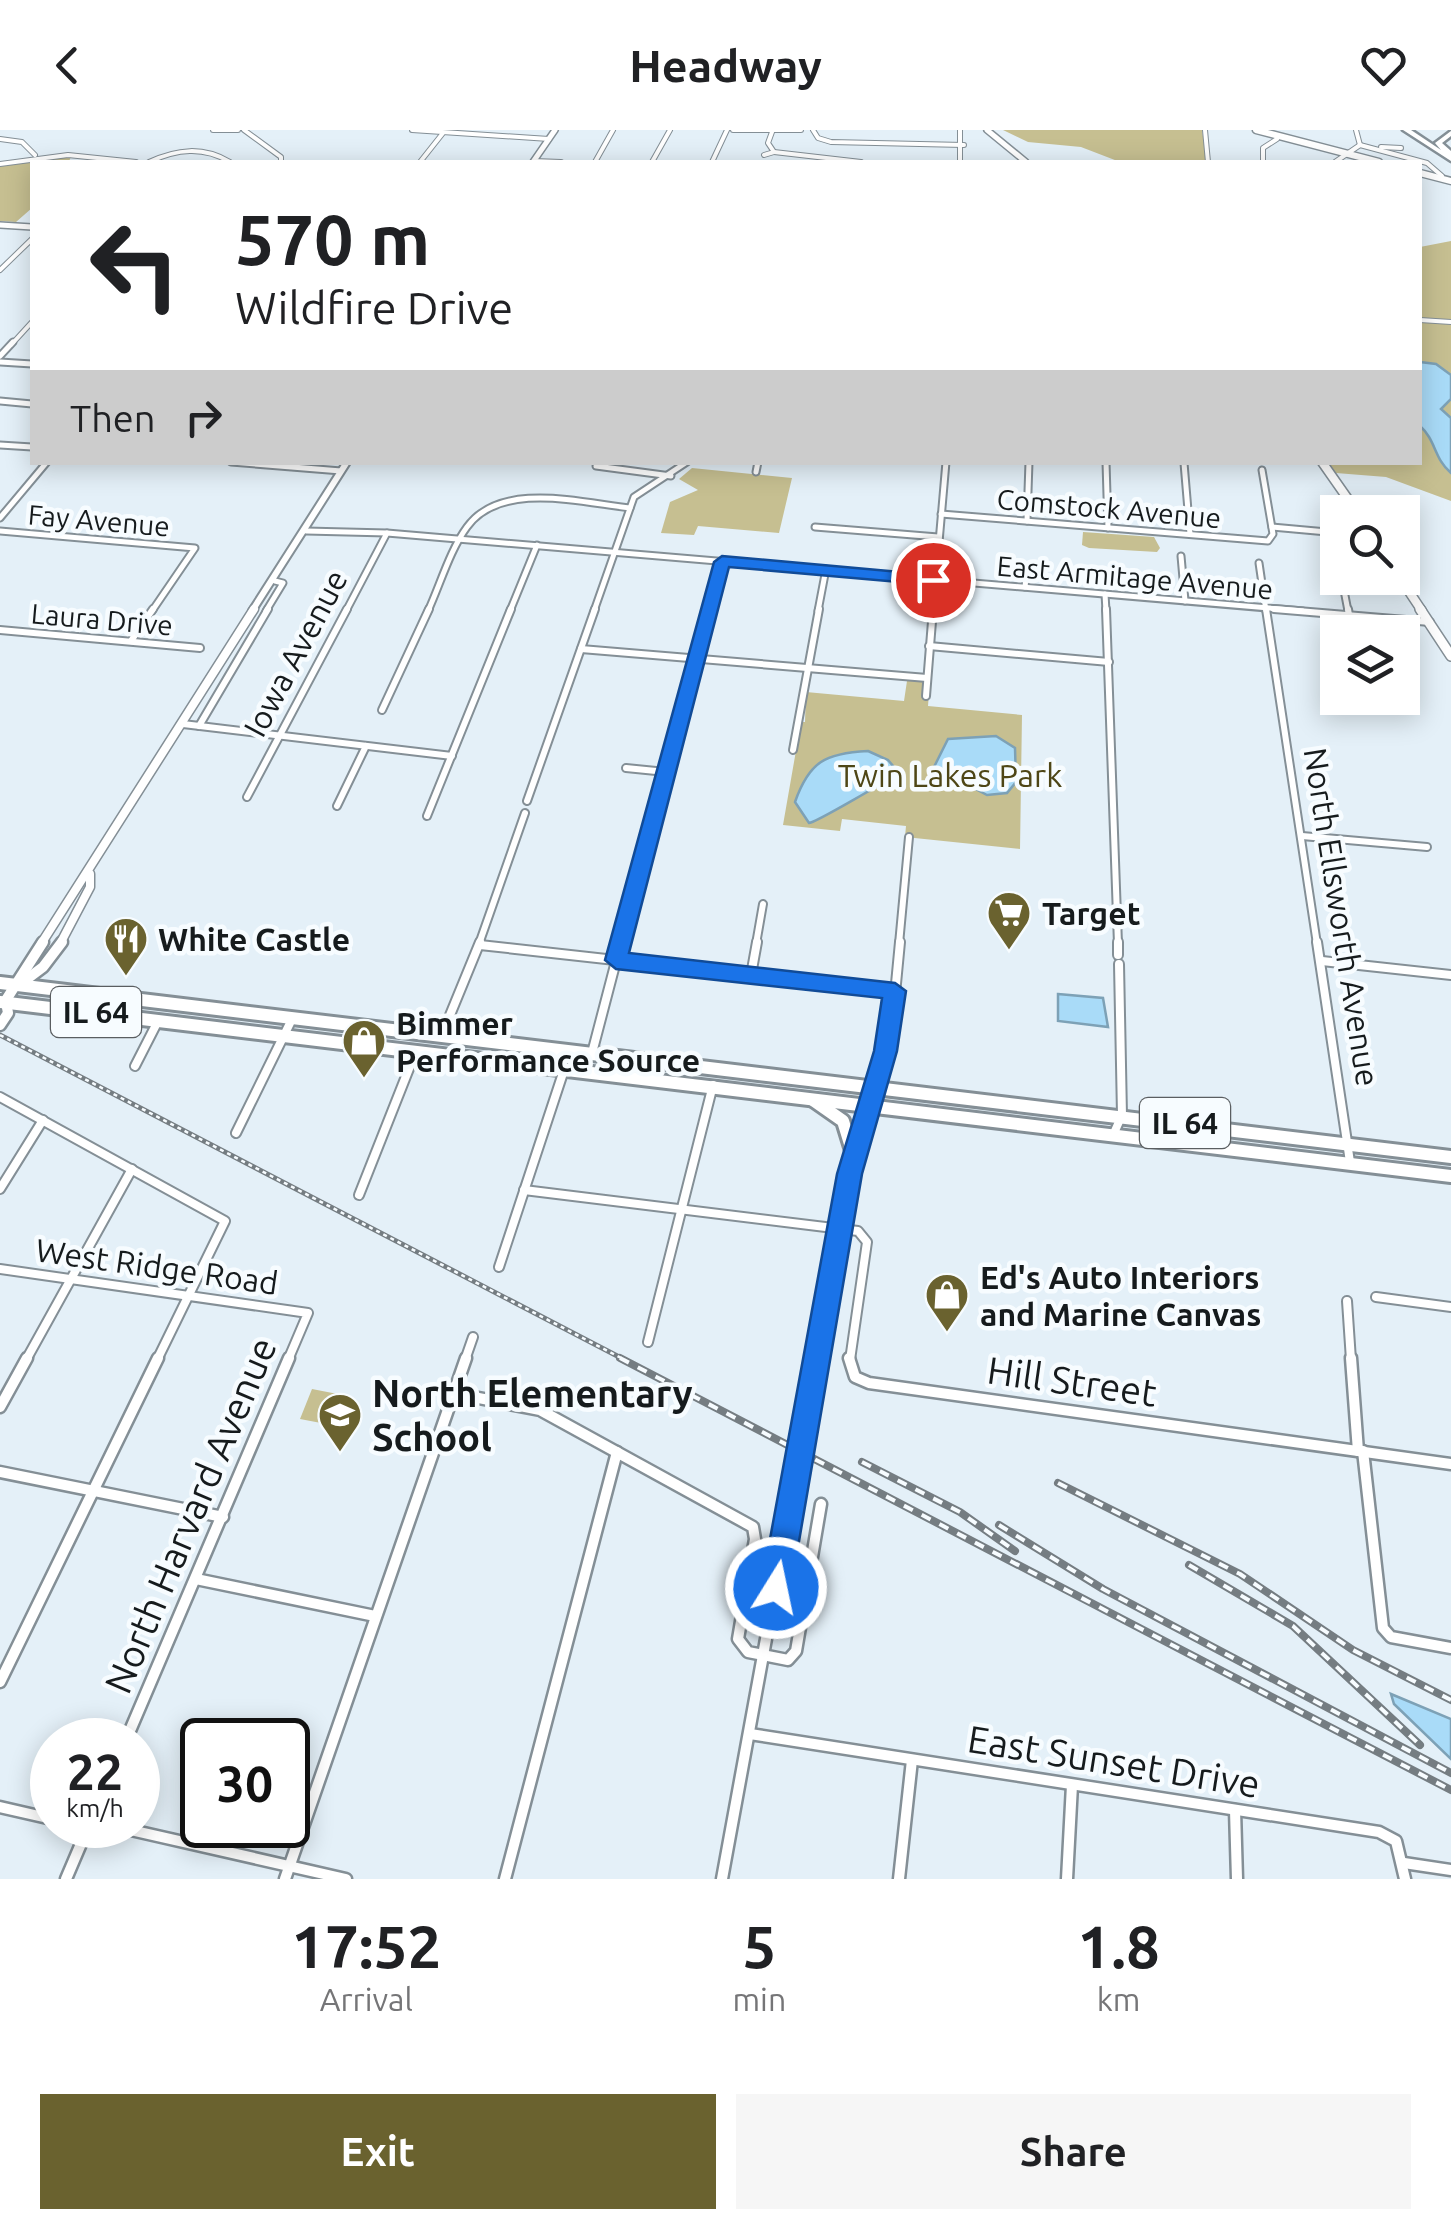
<!DOCTYPE html>
<html lang="en">
<head>
<meta charset="utf-8">
<style>
  :root { --surface:#fff; --page:#f6f6f6; --text:#202124; --muted:#757577; --accent:#6a622f }
  body { margin:0; font-family:Ubuntu,sans-serif; background:var(--page); color:var(--text); height:100vh; display:flex; flex-direction:column; font-size:38px; white-space:nowrap }
  * { box-sizing:border-box; margin:0 }
  p { font-size:32px; color:var(--muted) }
  .icon { flex:none; width:55px; height:55px; fill:none; stroke:currentColor; stroke-width:2; stroke-linecap:round; stroke-linejoin:round }
  .map { position:relative; height:1749px; overflow:hidden }
  .drawer { display:flex; flex-direction:column; background:var(--surface); flex:1 }
  .drawer>* { flex:none }
  .banner { position:absolute; left:30px; top:30px; width:1392px; height:305px; border-radius:0px; box-shadow:0 5px 25px #0003; background:#fff; color:var(--text); overflow:hidden }
  .tools { position:absolute; left:1320px; top:365px; display:grid; gap:20px }
  .tools a { display:grid; place-items:center; width:100px; height:100px; border-radius:0px; background:var(--surface); box-shadow:0 5px 25px #0003; font-size:50px }
  .speed { position:absolute; left:30px; top:1588px; display:flex; gap:20px; font-size:50px; font-weight:700; text-align:center }
  .speed>* { display:grid; place-content:center; width:130px; height:130px; border-radius:50%; background:var(--surface); box-shadow:0 5px 25px #0003; line-height:1 }
  .speed small { font-size:25px; font-weight:400 }
  .speed .limit { border:5px solid #111; border-radius:15px; background:#fff; color:#111 }
  .pin { position:absolute; display:grid; place-items:center; width:85px; height:85px; color:#fff; margin:-42px; border:5px solid #fff; border-radius:50%; box-shadow:0 2px 10px #0007 }
  .me { position:absolute; width:110px; margin:-55px; rotate:10deg; stroke-linejoin:round; filter:drop-shadow(0 0 8px #0008) }
  .turn { display:flex; align-items:center; gap:35px; height:210px; padding:0 40px; font-size:45px }
  .turn .icon { width:130px; height:130px; stroke-width:2.5 }
  .turn b { display:block; font-size:70px; line-height:85px }
  .then { display:flex; align-items:center; height:95px; padding:0 40px; background:#0003; gap:20px; font-size:38px }
  .eta { display:flex; justify-content:space-evenly; align-items:center; height:170px; text-align:center }
  .eta b { font-size:60px; font-weight:700; line-height:70px }
  .action { display:flex; gap:20px; margin-top:auto; padding:20px 40px }
  .action a { flex:1; height:115px; border-radius:0px; background:var(--accent); color:#fff; font-size:40px; font-weight:700; line-height:115px; text-align:center }
  .action a+a { background:var(--page); color:var(--text) }
  header { display:flex; justify-content:space-between; align-items:center; height:130px; padding:0 40px; background:var(--surface); font-size:45px; font-weight:700 }
  .map>svg:first-child { display:block }
  .green { fill:#c6bf91 }
  .water { fill:#a9dbf8; stroke:#7da1b6; stroke-width:2.5 }
  .lines { fill:none; stroke-linecap:round; stroke-linejoin:round }
  .minor-far4-casing { stroke:#848f96; stroke-width:6 }
  .minor-far3-casing { stroke:#848f96; stroke-width:9 }
  .minor-far2-casing { stroke:#848f96; stroke-width:10 }
  .minor-far1-casing { stroke:#848f96; stroke-width:12 }
  .minor-casing { stroke:#848f96; stroke-width:15 }
  .tertiary-far3-casing { stroke:#848f96; stroke-width:8 }
  .tertiary-far2-casing { stroke:#848f96; stroke-width:10 }
  .tertiary-far1-casing { stroke:#848f96; stroke-width:11 }
  .tertiary-casing { stroke:#848f96; stroke-width:15 }
  .secondary-far2-casing { stroke:#848f96; stroke-width:8 }
  .secondary-far1-casing { stroke:#848f96; stroke-width:11 }
  .secondary-casing { stroke:#848f96; stroke-width:12 }
  .primary-far1-casing { stroke:#848f96; stroke-width:9 }
  .primary-casing { stroke:#848f96; stroke-width:18 }
  .motorway-casing { stroke:#848f96; stroke-width:5 }
  .minor-far4 { stroke:#fff; stroke-width:4 }
  .minor-far3 { stroke:#fff; stroke-width:5 }
  .minor-far2 { stroke:#fff; stroke-width:6 }
  .minor-far1 { stroke:#fff; stroke-width:8 }
  .minor { stroke:#fff; stroke-width:10 }
  .tertiary-far3 { stroke:#fff; stroke-width:5 }
  .tertiary-far2 { stroke:#fff; stroke-width:6 }
  .tertiary-far1 { stroke:#fff; stroke-width:8 }
  .tertiary { stroke:#fff; stroke-width:10 }
  .secondary-far2 { stroke:#fff; stroke-width:5 }
  .secondary-far1 { stroke:#fff; stroke-width:8 }
  .secondary { stroke:#fff; stroke-width:9 }
  .primary-far1 { stroke:#fff; stroke-width:6 }
  .primary { stroke:#fff; stroke-width:12 }
  .motorway { fill:#fff; fill-rule:evenodd }
  .rail-far1-casing { stroke:#757d82; stroke-width:5 }
  .rail-casing { stroke:#757d82; stroke-width:8 }
  .rail-far1 { stroke:#f7fcff; stroke-width:2.5; stroke-dasharray:4; stroke-linecap:butt }
  .rail { stroke:#f7fcff; stroke-width:4; stroke-dasharray:10; stroke-linecap:butt }
  .minor-bridge-casing { stroke:#848f96; stroke-width:15; stroke-linecap:butt }
  .minor-bridge { stroke:#fff; stroke-width:10 }
  .route { fill:#1a73e8; stroke:#114b97; stroke-width:2.5 }
  .labels { text-anchor:middle; dominant-baseline:central; stroke-width:9; stroke-linejoin:round; paint-order:stroke }
  .far-street-label { font-size:28px; fill:#161b1d; stroke:#f7fcff }
  .shield { fill:#f7fcff; stroke:#5a5e61; stroke-width:2.5 }
  .shield-label { font-size:30px; font-weight:bold; fill:#161b1d }
  .street-label { font-size:32px; fill:#161b1d; stroke:#f7fcff }
  .park-label { font-size:32px; fill:#4e4616; stroke:#f7fcff }
  .poi-label { font-size:32px; font-weight:bold; fill:#161b1d; stroke:#f7fcff; text-anchor:start }
  .near-street-label { font-size:38px; fill:#161b1d; stroke:#f7fcff }
  .near-poi-label { font-size:38px; font-weight:bold; fill:#161b1d; stroke:#f7fcff; text-anchor:start }
</style>
</head>
<body>
<header><svg class="icon" aria-label="back" viewBox="0 0 24 24"><path d="M15 5l-7 7 7 7"/></svg>Headway<svg class="icon" aria-label="heart" viewBox="0 0 24 24"><path d="M12 20l-8-8c-3-5 5-10 8-4 3-6 11-1 8 4z"/></svg></header>
<div class="map">
<svg width="1451" height="1749" viewBox="0 0 1451 1749">
  <rect width="100%" height="100%" fill="#e4f0f8"/>
  <g class="green">
    <polygon points="1003,0 1202,0 1207,32 1120,32 1081,17 1028,12"/>
    <polygon points="72,25 69,31 77,32 32,32 32,78 16,92 0,91 0,36 33,27"/>
    <polygon points="1451,111 1451,371 1386,347 1336,343 1329,333 1420,332 1420,117"/>
    <polygon points="692,338 792,348 779,403 698,396 694,405 661,403 670,372 698,360 679,349"/>
    <polygon points="1083,402 1154,407 1160,418 1157,422 1089,418 1082,415"/>
    <polygon points="930,550 928,576 1022,585 1020,719 905,707 906,696 842,689 840,701 783,695 801,592 805,592 806,562 904,571 907,551"/>
    <polygon points="312,1259 353,1267 342,1297 300,1289"/>
  </g>
  <g class="water">
    <path d="M1420,232L1436,234L1451,245V269L1441,279L1451,288V343C1434,329 1436,310 1420,296Z"/>
    <polygon points="996,606 1015,618 1016,652 1007,663 987,665 934,637 948,609"/>
    <path d="M868,621L888,630L899,643C888,650 815,693 809,693L795,672C809,632 825,623 868,621Z"/>
    <polygon points="1058,864 1103,868 1108,897 1058,891"/>
    <polygon points="1391,1564 1451,1589 1451,1629 1394,1574"/>
  </g>
  <g class="lines">
    <defs>
      <g id="minor-far4">
        <polyline points="213,0 238,0"/>
        <polyline points="244,0 281,27 281,32"/>
        <polyline points="412,0 549,9"/>
        <polyline points="733,0 801,0"/>
        <polyline points="813,0 818,8 831,12 964,15"/>
        <polyline points="960,0 960,32"/>
        <polyline points="1205,0 1208,32"/>
        <polyline points="1356,0 1360,15"/>
        <polyline points="0,9 22,12 35,25"/>
        <polyline points="1360,15 1427,33 1442,46"/>
        <polyline points="1381,17 1401,18"/>
        <polyline points="774,22 861,32"/>
        <polyline points="764,25 774,22 768,13 772,2"/>
        <polyline points="534,31 561,32"/>
        <path d="M149,32C177,19 203,16 230,32"/>
        <polyline points="420,32 443,3"/>
        <polyline points="595,32 613,0"/>
        <polyline points="652,32 670,0"/>
        <polyline points="712,32 727,0"/>
        <polyline points="1263,32 1263,18 1277,9"/>
        <polyline points="1335,32 1360,15"/>
        <polyline points="0,34 68,25 136,32"/>
        <polyline points="0,140 32,109"/>
        <polyline points="1420,190 1451,192"/>
        <polyline points="11,215 32,192"/>
      </g>
      <g id="minor-far3">
        <polyline points="0,226 13,212"/>
        <polyline points="0,232 32,234"/>
        <polyline points="0,271 32,274"/>
        <polyline points="0,315 32,317"/>
        <polyline points="231,332 341,341"/>
        <polyline points="1106,332 1108,398"/>
        <polyline points="1184,333 1190,404"/>
        <polyline points="596,336 671,346"/>
        <polyline points="756,342 758,332"/>
        <polyline points="941,384 1268,411 1273,404 1262,340"/>
        <polyline points="0,388 47,332"/>
        <polyline points="1027,391 1029,332"/>
        <polyline points="815,397 938,407"/>
        <polyline points="1272,397 1338,403"/>
        <polyline points="0,401 195,418 152,481"/>
        <polyline points="306,401 387,403 1303,481"/>
        <polyline points="1181,426 1185,471"/>
        <polyline points="1259,433 1266,481"/>
        <polyline points="1343,455 1348,481"/>
        <polyline points="1025,457 1027,439"/>
        <polyline points="1105,464 1106,481"/>
        <polyline points="266,481 283,453 275,451"/>
        <polyline points="346,481 387,403"/>
        <path d="M428,481C440,455 450,420 467,397C501,350 583,373 630,378"/>
        <polyline points="510,481 537,415"/>
        <polyline points="594,481 634,367 687,332"/>
        <polyline points="709,481 722,431"/>
        <polyline points="818,481 826,439"/>
        <polyline points="933,481 946,332"/>
      </g>
      <g id="minor-far2">
        <polyline points="1106,479 1118,814"/>
        <polyline points="1266,479 1317,814"/>
        <polyline points="1274,479 1430,492"/>
        <polyline points="1348,479 1349,485"/>
        <polyline points="0,500 200,518"/>
        <polyline points="131,511 153,479"/>
        <polyline points="929,516 1109,532"/>
        <polyline points="581,519 927,548"/>
        <polyline points="926,566 933,479"/>
        <polyline points="382,580 429,479"/>
        <polyline points="183,594 452,626"/>
        <polyline points="199,596 268,479"/>
        <polyline points="793,620 819,479"/>
        <polyline points="626,638 666,642"/>
        <polyline points="247,667 347,479"/>
        <polyline points="527,671 595,479"/>
        <polyline points="337,676 366,616"/>
        <polyline points="427,686 511,479"/>
        <polyline points="1302,706 1427,717"/>
        <polyline points="479,814 525,683"/>
        <polyline points="621,814 709,479"/>
        <polyline points="756,814 763,774"/>
        <polyline points="899,814 909,707"/>
      </g>
      <g id="minor-far1">
        <polyline points="1118,812 1118,825"/>
        <polyline points="1317,812 1350,1032"/>
        <polyline points="480,815 895,861"/>
        <polyline points="1322,831 1451,845"/>
        <polyline points="751,845 757,812"/>
        <polyline points="441,907 480,812"/>
        <polyline points="592,923 621,812"/>
        <polyline points="135,936 158,891"/>
        <polyline points="0,967 225,1091 157,1230"/>
        <polyline points="236,1003 292,889"/>
        <polyline points="1114,1003 1122,985 1119,834"/>
        <polyline points="0,1059 43,990"/>
        <polyline points="524,1060 858,1101 867,1112 850,1230"/>
        <polyline points="359,1065 416,921"/>
        <polyline points="499,1137 565,937"/>
        <polyline points="0,1139 308,1183 288,1230"/>
        <polyline points="1376,1167 1451,1177"/>
        <polyline points="1347,1171 1351,1230"/>
        <polyline points="648,1212 713,955"/>
        <polyline points="26,1230 132,1039"/>
        <polyline points="465,1230 473,1207"/>
        <polyline points="816,1230 850,1044 893,885 900,812"/>
      </g>
      <g id="minor">
        <polyline points="849,1228 855,1247 869,1253 1451,1334"/>
        <polyline points="1351,1228 1358,1321"/>
        <polyline points="453,1263 540,1280 753,1397 755,1409 738,1509 748,1522 788,1530 796,1521 821,1374"/>
        <polyline points="0,1277 27,1228"/>
        <polyline points="806,1288 817,1228"/>
        <polyline points="1363,1321 1383,1498 1391,1507 1451,1518"/>
        <polyline points="0,1342 223,1387"/>
        <polyline points="196,1449 375,1486"/>
        <polyline points="0,1552 158,1228"/>
        <polyline points="750,1604 1379,1702 1396,1711 1405,1749"/>
        <polyline points="126,1610 289,1228"/>
        <polyline points="0,1677 52,1689"/>
        <polyline points="1235,1680 1237,1749"/>
        <polyline points="109,1695 346,1749"/>
        <polyline points="1404,1733 1451,1740"/>
        <polyline points="66,1749 89,1695"/>
        <polyline points="285,1749 466,1228"/>
        <polyline points="505,1749 617,1322"/>
        <polyline points="722,1749 794,1356"/>
        <polyline points="899,1749 912,1630"/>
        <polyline points="1067,1749 1072,1655"/>
      </g>
      <g id="tertiary-far3">
        <polyline points="533,32 555,0"/>
        <polyline points="0,95 32,97"/>
      </g>
      <polyline id="tertiary-far2" points="252,481 347,332"/>
      <g id="tertiary-far1">
        <polyline points="41,814 254,479"/>
        <polyline points="60,814 90,757 90,744"/>
      </g>
      <g id="tertiary">
        <polyline points="19,855 43,837 62,812"/>
        <polyline points="4,873 43,812"/>
        <polyline points="0,895 8,883 6,872"/>
      </g>
      <polyline id="secondary-far2" points="987,0 1026,32"/>
      <g id="secondary-far1">
        <polyline points="1322,332 1357,382"/>
        <polyline points="1400,448 1422,481"/>
      </g>
      <polyline id="secondary" points="1420,479 1451,526"/>
      <g id="primary-far1">
        <polyline points="1256,0 1379,32"/>
        <polyline points="1420,43 1451,51"/>
      </g>
      <g id="primary">
        <polyline points="0,853 1451,1027"/>
        <polyline points="0,872 1451,1046"/>
        <polyline points="813,970 843,991 854,1027"/>
      </g>
      <polygon id="motorway" points="1403,0 1411,0 1441,20 1435,13 1451,1 1451,6 1442,13 1451,21 1451,31"/>
    </defs>
    <use href="#minor-far4" class="minor-far4-casing"/>
    <use href="#minor-far3" class="minor-far3-casing"/>
    <use href="#minor-far2" class="minor-far2-casing"/>
    <use href="#minor-far1" class="minor-far1-casing"/>
    <use href="#minor" class="minor-casing"/>
    <use href="#tertiary-far3" class="tertiary-far3-casing"/>
    <use href="#tertiary-far2" class="tertiary-far2-casing"/>
    <use href="#tertiary-far1" class="tertiary-far1-casing"/>
    <use href="#tertiary" class="tertiary-casing"/>
    <use href="#secondary-far2" class="secondary-far2-casing"/>
    <use href="#secondary-far1" class="secondary-far1-casing"/>
    <use href="#secondary" class="secondary-casing"/>
    <use href="#primary-far1" class="primary-far1-casing"/>
    <use href="#primary" class="primary-casing"/>
    <use href="#motorway" class="motorway-casing"/>
    <use href="#minor-far4" class="minor-far4"/>
    <use href="#minor-far3" class="minor-far3"/>
    <use href="#minor-far2" class="minor-far2"/>
    <use href="#minor-far1" class="minor-far1"/>
    <use href="#minor" class="minor"/>
    <use href="#tertiary-far3" class="tertiary-far3"/>
    <use href="#tertiary-far2" class="tertiary-far2"/>
    <use href="#tertiary-far1" class="tertiary-far1"/>
    <use href="#tertiary" class="tertiary"/>
    <use href="#secondary-far2" class="secondary-far2"/>
    <use href="#secondary-far1" class="secondary-far1"/>
    <use href="#secondary" class="secondary"/>
    <use href="#primary-far1" class="primary-far1"/>
    <use href="#primary" class="primary"/>
    <use href="#motorway" class="motorway"/>
    <defs>
      <polyline id="rail-far1" points="0,905 625,1230"/>
      <g id="rail">
        <polyline points="620,1228 1451,1660"/>
        <polyline points="862,1332 960,1382 1015,1421"/>
        <polyline points="1058,1353 1240,1444 1353,1520 1451,1570"/>
        <polyline points="999,1395 1103,1459 1451,1643"/>
        <polyline points="1189,1435 1293,1496 1420,1615"/>
      </g>
    </defs>
    <use href="#rail-far1" class="rail-far1-casing"/>
    <use href="#rail" class="rail-casing"/>
    <use href="#rail-far1" class="rail-far1"/>
    <use href="#rail" class="rail"/>
    <defs>
      <polyline id="minor-bridge" points="794,1356 806,1288"/>
    </defs>
    <use href="#minor-bridge" class="minor-bridge-casing"/>
    <use href="#minor-bridge" class="minor-bridge"/>
  </g>
  <polygon class="route" points="722,426 933,445 942,450 933,455 729,437 629,823 895,853 906,861 897,921 862,1044 791,1458 787,1469 776,1473 765,1469 761,1458 837,1044 874,921 882,868 616,839 605,830 714,432"/>
  <defs>
    <symbol id="supermarket-pin" viewBox="-11 -11 22 30"><path d="M0 17L-7.5 6A9.5 9.5 0 1 1 7.5 6Z" fill="#6a622f" stroke="#f7fcff"/><path d="M-6-5.5h2.5l.6 2H6L4.5 2H-2.5L-4.4-4H-6ZM-1.5 3.2a1.3 1.3 0 1 0 .1 0ZM3 3.2a1.3 1.3 0 1 0 .1 0Z" fill="#fff"/></symbol>
    <symbol id="restaurant-pin" viewBox="-11 -11 22 30"><path d="M0 17L-7.5 6A9.5 9.5 0 1 1 7.5 6Z" fill="#6a622f" stroke="#f7fcff"/><path d="M-5-6h1v4h1v-4h1v4h1v-4h1v5L-1.5 .5V6h-2V.5L-5-1ZM5-6V6H3V1.5H1.5Q1.5-4 5-6Z" fill="#fff"/></symbol>
    <symbol id="shop-pin" viewBox="-11 -11 22 30"><path d="M0 17L-7.5 6A9.5 9.5 0 1 1 7.5 6Z" fill="#6a622f" stroke="#f7fcff"/><path d="M-5-2.5h2.3a2.7 3.5 0 0 1 5.4 0H5L5.5 6h-11ZM-1.5-2.5h3a1.5 2.3 0 0 0-3 0Z" fill="#fff"/></symbol>
    <symbol id="school-pin" viewBox="-11 -11 22 30"><path d="M0 17L-7.5 6A9.5 9.5 0 1 1 7.5 6Z" fill="#6a622f" stroke="#f7fcff"/><path d="M0-5L7-2L0 1L-7-2ZM-4 1L0 2.5L4 1V4Q0 6-4 4Z" fill="#fff"/></symbol>
  </defs>
  <g fill-rule="evenodd">
    <use href="#supermarket-pin" x="984" y="758" width="50" height="68"/>
    <use href="#restaurant-pin" x="101" y="784" width="50" height="68"/>
    <use href="#shop-pin" x="339" y="886" width="50" height="68"/>
    <use href="#shop-pin" x="922" y="1140" width="50" height="68"/>
    <use href="#school-pin" x="315" y="1260" width="50" height="68"/>
  </g>
  <g class="labels">
    <g class="far-street-label">
      <text transform="translate(1109 378) rotate(5)">Comstock Avenue</text>
      <text transform="translate(99 390) rotate(5)">Fay Avenue</text>
      <text transform="translate(1135 447) rotate(5)">East Armitage Avenue</text>
      <text transform="translate(102 489) rotate(5)">Laura Drive</text>
    </g>
    <g class="shield">
      <rect x="51" y="857" width="90" height="50" rx="8"/>
      <rect x="1140" y="968" width="90" height="50" rx="8"/>
    </g>
    <g class="shield-label">
      <text x="96" y="882">IL 64</text>
      <text x="1185" y="993">IL 64</text>
    </g>
    <g class="street-label">
      <text transform="translate(295 523) rotate(-62)">Iowa Avenue</text>
      <text transform="translate(1342 787) rotate(81)">North Ellsworth Avenue</text>
      <text transform="translate(157 1136) rotate(8)">West Ridge Road</text>
    </g>
    <g class="park-label">
      <text x="950" y="645">Twin Lakes Park</text>
    </g>
    <g class="poi-label">
      <text x="1042" y="783">Target</text>
      <text x="158" y="809">White Castle</text>
      <text x="396" y="893">Bimmer<tspan x="396" dy="37">Performance Source</tspan></text>
      <text x="980" y="1147">Ed's Auto Interiors<tspan x="980" dy="37">and Marine Canvas</tspan></text>
    </g>
    <g class="near-street-label">
      <text transform="translate(1072 1251) rotate(8)">Hill Street</text>
      <text transform="translate(190 1385) rotate(-67)">North Harvard Avenue</text>
      <text transform="translate(1114 1631) rotate(9)">East Sunset Drive</text>
    </g>
    <g class="near-poi-label">
      <text x="372" y="1263">North Elementary<tspan x="372" dy="44">School</tspan></text>
    </g>
  </g>
</svg>
<div class="tools">
<a><svg class="icon" aria-label="search" viewBox="0 0 24 24"><circle cx="10" cy="10" r="6"/><path d="M15 15l6 6"/></svg></a>
<a><svg class="icon" aria-label="layers" viewBox="0 0 24 24"><path d="M12 4l9 5-9 5-9-5zM3 14l9 5 9-5"/></svg></a>
</div>
<div class="speed"><div>22<small>km/h</small></div><div class="limit">30</div></div>
<div class="pin" style="left:933px;top:450px;background:#d93025"><svg class="icon" aria-label="arrive" viewBox="0 0 24 24"><path d="M6 21V4h12l-3 4 3 4H6"/></svg></div>
<svg class="me" style="left:776px;top:1458px" viewBox="-20 -20 40 40"><circle r="17" fill="#1a73e8" stroke="#fff" stroke-width="3"/><path d="M0-11L8 9 0 5-8 9z" fill="#fff"/></svg>
<div class="banner">
<div class="turn"><svg class="icon" aria-label="left" viewBox="0 0 24 24"><path d="M17 20v-9H6M10 6l-5 5 5 5"/></svg><div><b>570 m</b>Wildfire Drive</div></div>
<div class="then">Then<svg class="icon" aria-label="right" viewBox="0 0 24 24"><path d="M7 20v-9h11M14 6l5 5-5 5"/></svg></div>
</div>
</div>
<section class="drawer">
<div class="eta">
<div><b>17:52</b><p>Arrival</p></div>
<div><b>5</b><p>min</p></div>
<div><b>1.8</b><p>km</p></div>
</div>
<div class="action"><a>Exit</a><a>Share</a></div>
</section>
</body>
</html>
